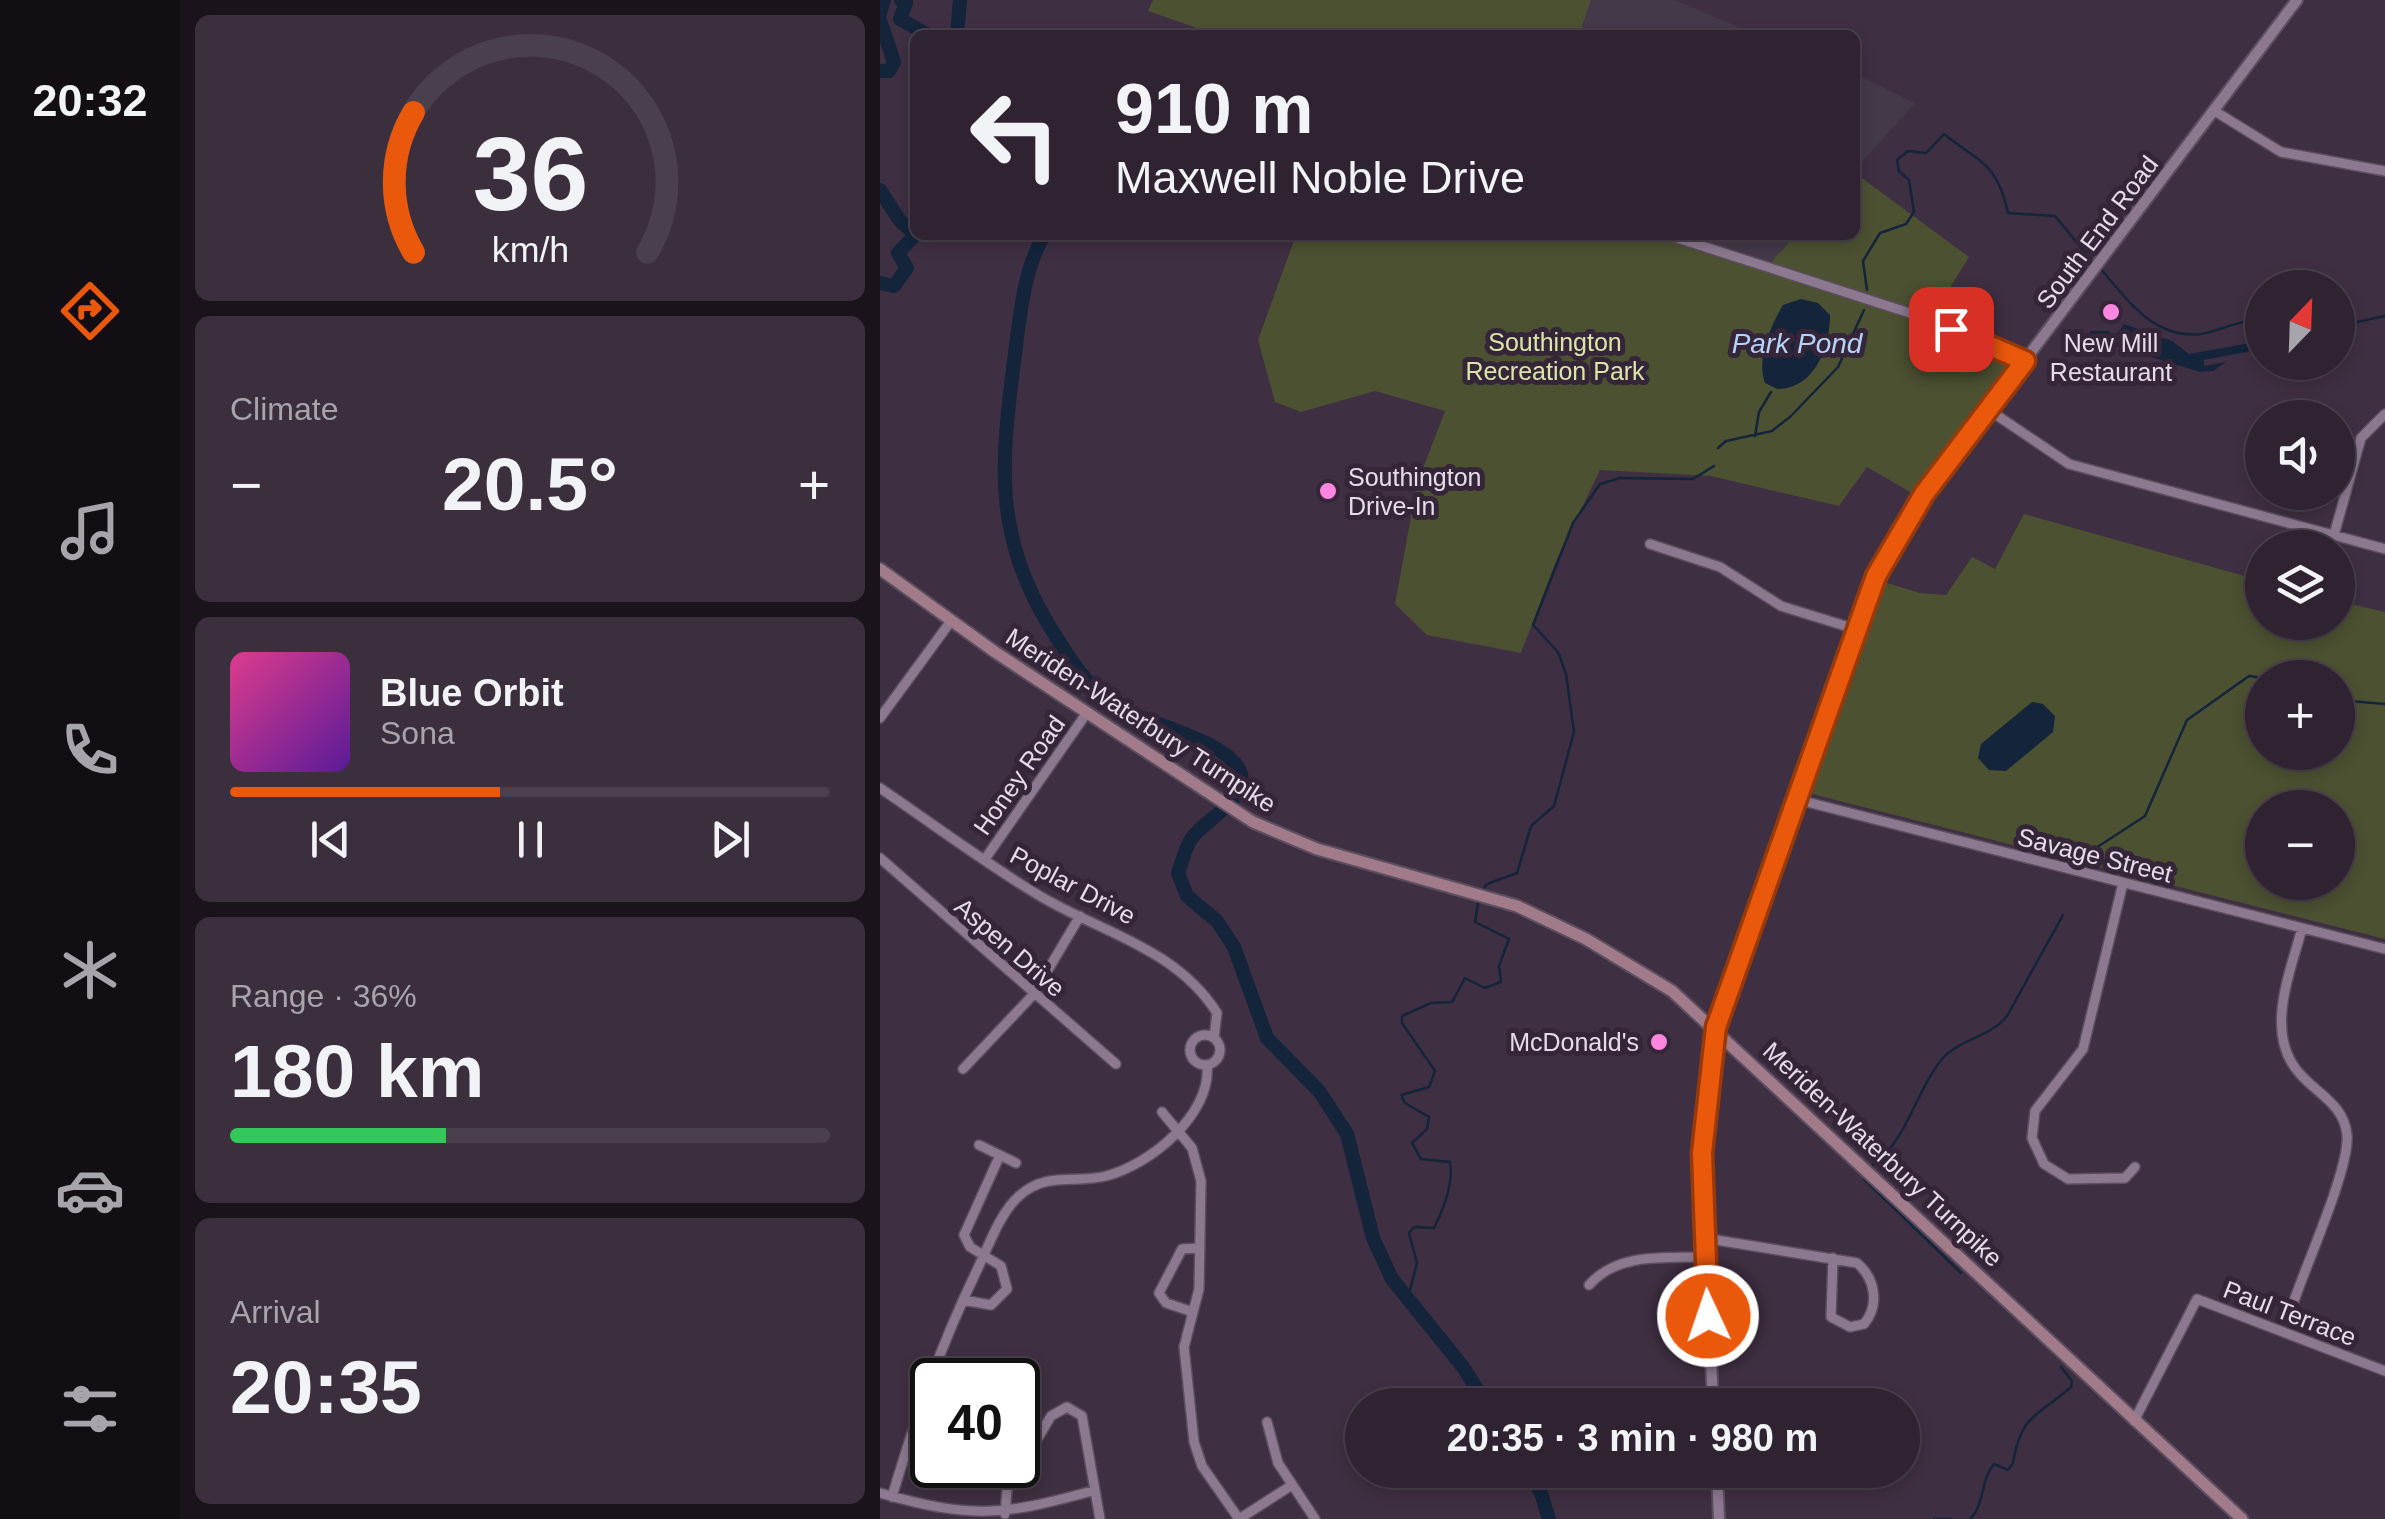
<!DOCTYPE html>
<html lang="en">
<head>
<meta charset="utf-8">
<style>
	body { margin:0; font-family:Helvetica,sans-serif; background:#3b2f3e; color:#f1f3f6; height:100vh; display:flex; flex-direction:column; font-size:38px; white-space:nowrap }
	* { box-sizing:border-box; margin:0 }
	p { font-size:32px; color:#a7a4ac }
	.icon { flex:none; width:55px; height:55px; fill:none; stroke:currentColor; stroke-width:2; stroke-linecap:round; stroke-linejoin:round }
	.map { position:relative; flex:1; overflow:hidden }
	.panel { display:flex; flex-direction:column; gap:15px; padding:15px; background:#1a131c; width:700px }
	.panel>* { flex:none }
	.banner { position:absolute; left:30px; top:30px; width:950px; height:210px; border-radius:15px; box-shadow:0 5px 15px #0003,0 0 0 2px #4a404d; background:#2f2332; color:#f1f3f6; overflow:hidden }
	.needle { width:65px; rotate:23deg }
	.fabs { position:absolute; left:1365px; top:270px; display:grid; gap:20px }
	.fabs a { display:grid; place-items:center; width:110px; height:110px; border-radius:50%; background:#2f2332; box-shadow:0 5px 15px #0003,0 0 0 2px #4a404d; font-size:50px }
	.speed { position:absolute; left:30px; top:1358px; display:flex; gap:20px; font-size:50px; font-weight:700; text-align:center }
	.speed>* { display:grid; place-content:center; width:130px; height:130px; border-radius:50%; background:#2f2332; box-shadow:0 5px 15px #0003,0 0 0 2px #4a404d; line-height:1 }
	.speed .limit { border:5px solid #111; border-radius:15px; background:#fff; color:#111 }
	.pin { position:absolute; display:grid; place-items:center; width:85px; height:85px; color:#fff; margin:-42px; border-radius:20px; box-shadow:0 5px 15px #0006 }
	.me { position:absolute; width:110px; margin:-55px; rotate:357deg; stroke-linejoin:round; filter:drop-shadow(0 0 8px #0008) }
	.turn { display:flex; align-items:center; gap:35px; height:210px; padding:0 40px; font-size:45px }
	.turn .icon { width:130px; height:130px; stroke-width:2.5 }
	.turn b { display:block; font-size:70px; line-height:85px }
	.big { font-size:75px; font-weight:700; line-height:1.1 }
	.panel .card { flex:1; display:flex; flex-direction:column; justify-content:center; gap:15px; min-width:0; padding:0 35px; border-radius:15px; background:#3b2f3e }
	.panel .dial { align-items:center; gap:0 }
	.dial svg { height:260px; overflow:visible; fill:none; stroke:#4a404d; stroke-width:7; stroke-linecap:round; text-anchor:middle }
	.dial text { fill:#f1f3f6; stroke:none }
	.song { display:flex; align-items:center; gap:30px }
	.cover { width:120px; height:120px; border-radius:15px; background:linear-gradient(135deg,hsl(330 70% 55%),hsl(270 70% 35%)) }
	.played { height:10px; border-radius:5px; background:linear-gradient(90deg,#ea580c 45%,#4a404d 45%) }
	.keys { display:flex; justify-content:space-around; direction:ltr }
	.heat { display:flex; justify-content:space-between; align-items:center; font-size:55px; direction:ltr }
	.charge { height:15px; border-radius:8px; background:linear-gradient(90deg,#34c759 36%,#4a404d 0) }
	.trip { position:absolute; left:465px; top:1388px; width:575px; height:100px; border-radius:50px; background:#2f2332; box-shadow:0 5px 15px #0003,0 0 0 2px #4a404d; font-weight:700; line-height:100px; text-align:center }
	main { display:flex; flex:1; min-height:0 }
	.menu { display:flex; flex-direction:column; width:180px; justify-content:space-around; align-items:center; background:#130e14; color:#a7a4ac }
	.menu .icon { width:70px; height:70px }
	.menu .selected { color:#ea580c }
	.menu b { font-size:45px; color:#f1f3f6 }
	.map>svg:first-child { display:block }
	.education { fill:#433949 }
	.green { fill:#4c5132; fill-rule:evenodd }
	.water { fill:#13243b }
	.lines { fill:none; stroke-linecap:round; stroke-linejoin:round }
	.stream { stroke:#13243b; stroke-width:2.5 }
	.river { stroke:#13243b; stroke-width:14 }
	.minor-casing { stroke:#5b4e5e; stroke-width:12 }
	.tertiary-casing { stroke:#5b4e5e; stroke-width:14 }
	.secondary-casing { stroke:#5b4e5e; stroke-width:15 }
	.minor { stroke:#8c7990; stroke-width:9 }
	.tertiary { stroke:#8c7990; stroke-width:10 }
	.secondary { stroke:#a27b8b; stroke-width:11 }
	.route-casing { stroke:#983908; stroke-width:25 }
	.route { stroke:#ea580c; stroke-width:18 }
	.poi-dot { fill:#fe85e0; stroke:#352538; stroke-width:4 }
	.labels { text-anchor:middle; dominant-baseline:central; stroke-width:10; stroke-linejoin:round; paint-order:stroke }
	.street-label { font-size:25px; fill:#e6dbe8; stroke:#352538 }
	.park-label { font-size:25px; fill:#dbe5a8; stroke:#352538 }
	.poi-label { font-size:25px; fill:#e6dbe8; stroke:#352538 }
	.water-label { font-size:28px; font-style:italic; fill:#b6d2fb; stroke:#352538 }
</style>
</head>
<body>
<main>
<nav class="menu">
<b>20:32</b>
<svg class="icon selected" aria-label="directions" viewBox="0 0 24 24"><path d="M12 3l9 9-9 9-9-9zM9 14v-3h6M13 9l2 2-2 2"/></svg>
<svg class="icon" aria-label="music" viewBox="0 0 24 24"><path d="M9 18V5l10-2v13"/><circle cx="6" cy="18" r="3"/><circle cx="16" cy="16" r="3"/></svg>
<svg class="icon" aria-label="phone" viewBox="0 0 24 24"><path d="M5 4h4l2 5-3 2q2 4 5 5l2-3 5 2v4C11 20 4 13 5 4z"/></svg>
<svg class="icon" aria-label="climate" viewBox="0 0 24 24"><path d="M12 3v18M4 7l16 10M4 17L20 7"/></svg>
<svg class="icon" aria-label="car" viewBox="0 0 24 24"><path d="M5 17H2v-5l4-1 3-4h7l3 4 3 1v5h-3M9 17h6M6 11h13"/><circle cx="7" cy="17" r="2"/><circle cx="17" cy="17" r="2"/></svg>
<svg class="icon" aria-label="filters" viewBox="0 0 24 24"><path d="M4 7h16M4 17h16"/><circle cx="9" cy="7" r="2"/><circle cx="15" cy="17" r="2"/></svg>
</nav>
<section class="panel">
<div class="card dial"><svg viewBox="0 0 100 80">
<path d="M14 69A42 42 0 1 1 86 69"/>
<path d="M14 69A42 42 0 0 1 14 26" stroke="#ea580c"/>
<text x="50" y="56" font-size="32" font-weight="700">36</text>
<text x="50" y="72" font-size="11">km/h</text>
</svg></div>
<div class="card"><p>Climate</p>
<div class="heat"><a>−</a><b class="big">20.5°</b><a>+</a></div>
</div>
<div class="card">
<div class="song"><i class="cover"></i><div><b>Blue Orbit</b><p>Sona</p></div></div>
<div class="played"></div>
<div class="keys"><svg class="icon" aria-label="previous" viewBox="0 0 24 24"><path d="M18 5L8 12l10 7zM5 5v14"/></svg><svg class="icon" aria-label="pause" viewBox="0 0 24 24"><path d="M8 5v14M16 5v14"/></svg><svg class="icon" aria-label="next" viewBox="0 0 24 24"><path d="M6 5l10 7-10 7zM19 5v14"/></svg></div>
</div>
<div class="card"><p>Range · 36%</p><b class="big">180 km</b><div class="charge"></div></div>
<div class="card"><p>Arrival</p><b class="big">20:35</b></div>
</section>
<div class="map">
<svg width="1505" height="1519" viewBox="0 0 1505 1519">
	<rect width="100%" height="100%" fill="#3f2f42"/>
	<path class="education" d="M711 0H795L877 35H699Z
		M975 74 1035 103 975 170Z
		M805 235H916L890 263Z"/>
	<path class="green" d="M273 0H711L699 35H337L268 11Z
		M975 173 1089 257 1046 326 1131 364 1032 493 987 467 959 506 831 476 720 470 676 561 641 653 547 635 515 604 537 484 565 411 495 391 421 412 395 402 378 340 416 235H805L890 263 916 235H975Z
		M1144 514 1382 581V622H1458V601L1505 612V939L932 794 930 790 1004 582 1040 593 1066 595 1092 557 1115 569ZM1382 678H1458V752H1382ZM1382 808H1458V882H1382Z"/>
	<path class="water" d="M921 299 938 303 950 315C950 347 935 389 897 389L885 383C876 359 891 325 903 305Z
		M1244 324 1292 341 1309 354 1382 341V349L1324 360V366L1346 362 1333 371 1320 372 1223 342 1210 346V331H1229L1232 341Z
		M1152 702 1163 704 1175 716 1173 732 1126 771 1109 770 1098 758 1101 744Z"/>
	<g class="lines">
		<path class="stream" d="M1219 267C1246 297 1272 340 1321 334 1344 330 1357 319 1382 322
			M987 290 983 261 1000 233 1026 224 1034 212 1029 180 1019 171 1017 160 1028 151 1046 153 1064 134C1100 163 1117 162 1128 213L1175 216 1213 262
			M1458 326 1505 316
			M875 436 879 412 891 392
			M838 448 846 441 892 431 911 416 958 367 984 310
			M1458 700 1505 704
			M1196 861 1265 816 1307 720 1369 676 1384 678
			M602 891 607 884 637 873 651 826 674 806 694 732 686 674 678 652 653 625 693 523 720 484 740 478 813 479 834 466
			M993 1165C1028 1139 1035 1092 1062 1059 1079 1039 1111 1037 1127 1016L1183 915
			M984 1179 1081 1273
			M528 1298 537 1263 529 1233 534 1227 554 1228C563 1210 574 1184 570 1162L541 1159 532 1143 547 1129 549 1117 525 1103 521 1095 549 1087 555 1071 522 1023V1016L551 1003 572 1002 585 978 605 988 621 982 619 966 629 939 595 922 599 898
			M1054 1519H1071
			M1090 1519C1105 1505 1100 1480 1114 1464L1128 1470 1133 1463C1141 1415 1155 1418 1191 1387L1192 1381 1181 1367"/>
		<path class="river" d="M21 0 26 3 20 19 48 35
			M0 13 4 0
			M0 20 14 62 9 71H0
			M77 35 80 0
			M0 190 20 221 35 234
			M164 235C144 269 140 315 135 353 121 463 112 534 173 632 190 659 204 682 230 702 255 722 352 739 361 774 367 801 324 820 312 838 305 847 302 863 298 873L307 896 337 921 354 947 387 1038 439 1091 467 1134 493 1238 512 1279 583 1367 607 1405
			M0 283 14 286 27 268 18 253 35 235
			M647 1470 661 1493 669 1519"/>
		<g class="minor-casing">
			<path id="minor" d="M1333 110 1401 152 1505 171
				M788 235 1039 316 1145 361
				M1109 410 1189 464 1505 549
				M1454 535 1481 438 1505 414
				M770 544 840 567 901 606 975 629
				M0 718 71 621
				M0 788C53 824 105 863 160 896 220 932 296 948 337 1013L334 1038
				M915 799 1505 949
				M0 858 236 1064
				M105 859 206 714
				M1243 883 1203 1049 1155 1111 1152 1138 1164 1164 1188 1179 1245 1178 1255 1167
				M310 1050a15 15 0 1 1 30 0a15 15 0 1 1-30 0Z
				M83 1069 153 995 200 916
				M282 1112 312 1148 321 1181 319 1289 304 1347 314 1442 322 1466 359 1519 412 1485
				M99 1145 136 1163
				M824 1238 977 1263C995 1278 1000 1305 984 1324L970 1327 951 1317 953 1258
				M709 1285C738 1252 785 1258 825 1257
				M83 1300 111 1305 127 1289 121 1266 90 1247 84 1235 120 1155
				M1413 1304C1425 1267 1470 1168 1467 1135 1464 1105 1439 1095 1421 1075 1383 1035 1410 974 1422 928
				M313 1312 286 1303 279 1293 302 1249 320 1248
				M1254 1421 1317 1299 1505 1371
				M387 1422 398 1463 435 1519
				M0 1493C92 1519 121 1516 212 1491
				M12 1497C37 1413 60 1347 98 1268 109 1245 120 1213 139 1196 167 1171 195 1184 226 1176 270 1165 332 1114 327 1065
				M125 1514 127 1490 171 1416 187 1407 202 1416 220 1519"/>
		</g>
		<g class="tertiary-casing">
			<path id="tertiary" d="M833 1405 822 1153 836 1027 990 591 1016 538 1044 494 1417 0
				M837 1470 839 1519"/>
		</g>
		<g class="secondary-casing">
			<path id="secondary" d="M0 569 115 652 373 822 437 849 637 906 706 939 792 991 1362 1519"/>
		</g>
		<use href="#minor" class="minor"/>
		<use href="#tertiary" class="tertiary"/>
		<use href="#secondary" class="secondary"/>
	</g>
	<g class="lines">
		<g class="route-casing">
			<path id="route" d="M828 1316 822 1153 836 1027 996 576 1044 494 1145 361 1071 329"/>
		</g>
		<use href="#route" class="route"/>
	</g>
	<g class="poi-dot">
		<circle cx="1231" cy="312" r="10"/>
		<circle cx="448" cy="491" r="10"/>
		<circle cx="779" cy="1042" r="10"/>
	</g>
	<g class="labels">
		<g class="street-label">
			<text transform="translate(1217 232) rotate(-53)">South End Road</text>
			<text transform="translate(261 720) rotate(33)">Meriden-Waterbury Turnpike</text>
			<text transform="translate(139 775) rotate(-55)">Honey Road</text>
			<text transform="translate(1215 855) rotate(14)">Savage Street</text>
			<text transform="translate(193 885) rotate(28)">Poplar Drive</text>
			<text transform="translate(130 947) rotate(41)">Aspen Drive</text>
			<text transform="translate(1003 1154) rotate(43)">Meriden-Waterbury Turnpike</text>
			<text transform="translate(1410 1313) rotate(21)">Paul Terrace</text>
		</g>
		<g class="park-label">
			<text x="675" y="342">Southington<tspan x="675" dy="29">Recreation Park</tspan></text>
		</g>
		<g class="poi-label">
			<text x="1231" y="343">New Mill<tspan x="1231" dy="29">Restaurant</tspan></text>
			<text x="468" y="477" text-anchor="start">Southington<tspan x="468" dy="29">Drive-In</tspan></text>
			<text x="759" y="1042" text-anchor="end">McDonald's</text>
		</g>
		<g class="water-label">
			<text x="917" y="343">Park Pond</text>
		</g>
	</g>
</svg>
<div class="fabs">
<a><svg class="needle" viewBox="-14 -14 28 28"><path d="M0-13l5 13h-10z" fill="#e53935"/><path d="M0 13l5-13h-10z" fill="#a7a4ac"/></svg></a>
<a><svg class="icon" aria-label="sound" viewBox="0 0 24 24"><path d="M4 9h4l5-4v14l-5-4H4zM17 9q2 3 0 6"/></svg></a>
<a><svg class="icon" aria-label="layers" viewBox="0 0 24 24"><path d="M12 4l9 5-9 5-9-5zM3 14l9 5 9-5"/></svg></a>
<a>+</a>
<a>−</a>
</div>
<div class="speed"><div class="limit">40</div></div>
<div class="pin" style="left:1071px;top:329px;background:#d93025"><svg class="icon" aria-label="arrive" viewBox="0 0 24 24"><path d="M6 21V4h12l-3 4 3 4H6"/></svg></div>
<svg class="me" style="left:828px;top:1316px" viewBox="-20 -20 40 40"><circle r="17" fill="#ea580c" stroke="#fff" stroke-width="3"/><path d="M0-11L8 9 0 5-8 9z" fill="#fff"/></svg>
<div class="trip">20:35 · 3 min · 980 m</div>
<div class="banner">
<div class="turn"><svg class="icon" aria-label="left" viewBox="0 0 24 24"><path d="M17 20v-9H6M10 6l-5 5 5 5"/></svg><div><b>910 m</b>Maxwell Noble Drive</div></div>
</div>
</div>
</main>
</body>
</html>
